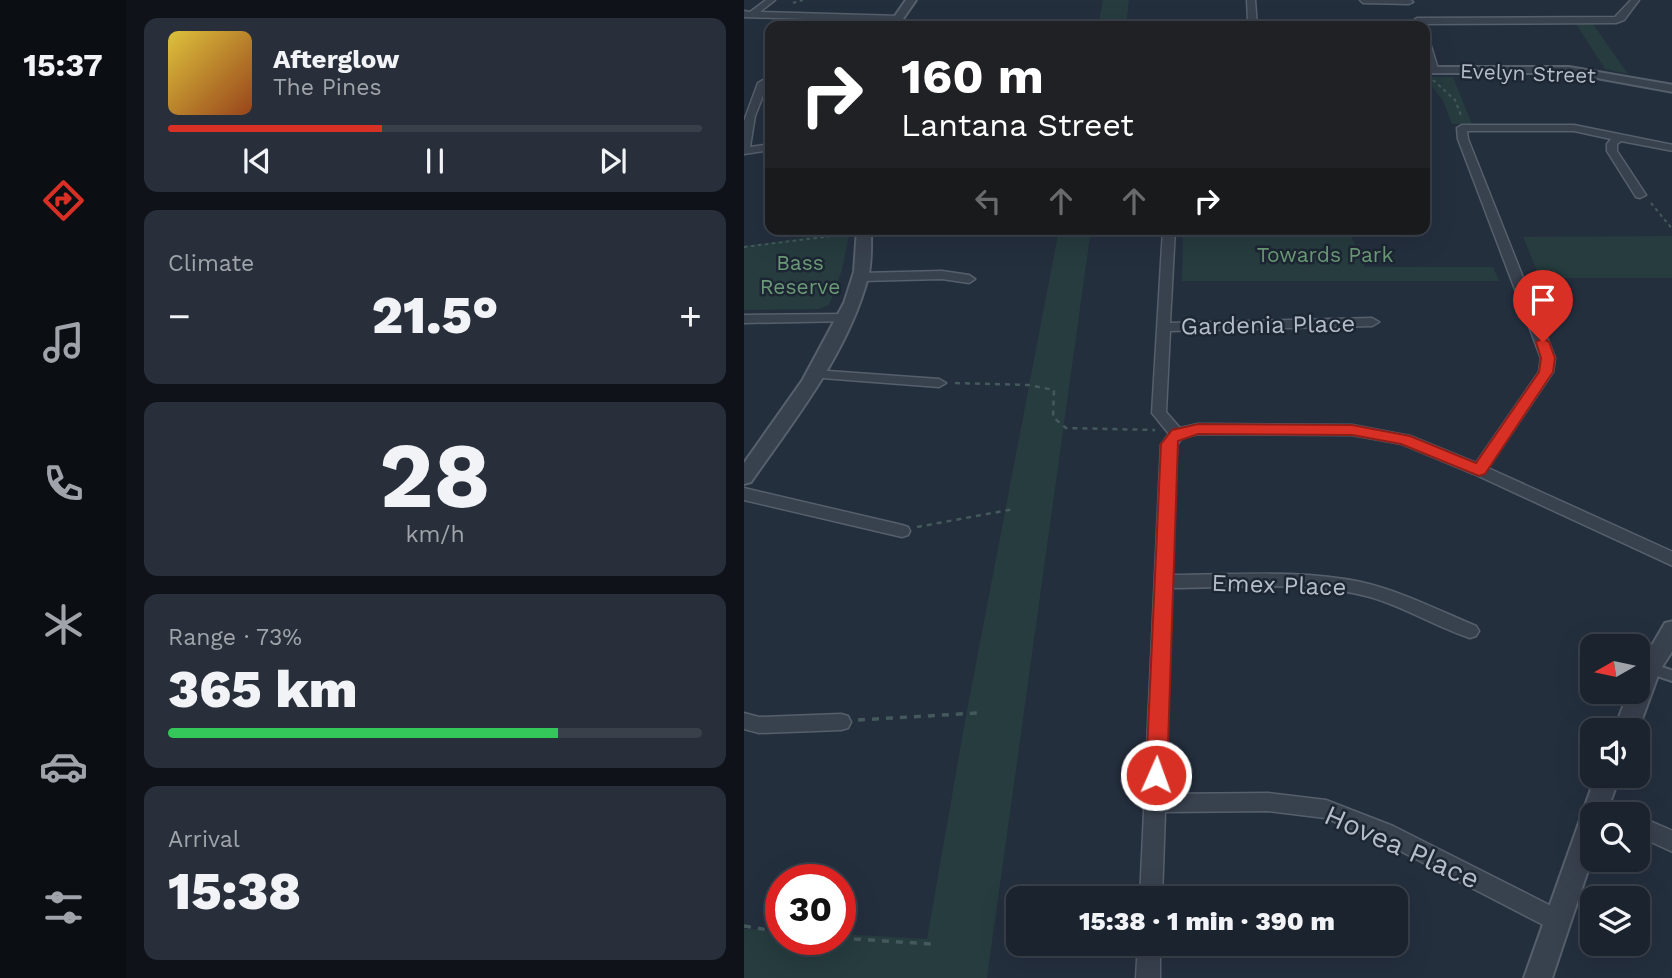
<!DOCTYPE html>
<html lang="en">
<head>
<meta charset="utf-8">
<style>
	body { margin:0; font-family:"Work Sans",sans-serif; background:#282f3a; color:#f1f3f6; height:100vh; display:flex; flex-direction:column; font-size:26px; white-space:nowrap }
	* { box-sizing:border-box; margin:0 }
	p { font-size:23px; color:#a0a4aa }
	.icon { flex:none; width:38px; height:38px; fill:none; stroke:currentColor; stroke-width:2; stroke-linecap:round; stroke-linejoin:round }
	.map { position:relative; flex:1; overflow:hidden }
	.sheet { display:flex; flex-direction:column; gap:18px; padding:18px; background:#0f1319; width:618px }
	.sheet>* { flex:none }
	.banner { position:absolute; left:21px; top:21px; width:665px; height:214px; border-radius:14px; box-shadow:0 7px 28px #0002,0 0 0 2px #39404a; background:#202124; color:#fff; overflow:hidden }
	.needle { width:46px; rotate:261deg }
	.fabs { position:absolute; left:836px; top:634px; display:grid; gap:14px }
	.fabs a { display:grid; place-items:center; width:70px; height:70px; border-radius:14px; background:#1b232e; box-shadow:0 7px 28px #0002,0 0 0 2px #39404a; font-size:35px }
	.speed { position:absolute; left:21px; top:864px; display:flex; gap:14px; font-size:35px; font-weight:700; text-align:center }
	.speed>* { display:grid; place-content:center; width:91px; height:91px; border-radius:50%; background:#1b232e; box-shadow:0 7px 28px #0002,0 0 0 2px #39404a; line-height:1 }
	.speed .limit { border:10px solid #d22; background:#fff; color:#111 }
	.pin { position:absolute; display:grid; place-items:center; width:60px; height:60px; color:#fff; margin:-72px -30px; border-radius:50% 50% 50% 0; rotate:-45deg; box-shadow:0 0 7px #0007 }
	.pin .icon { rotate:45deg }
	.me { position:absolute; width:77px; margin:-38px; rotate:2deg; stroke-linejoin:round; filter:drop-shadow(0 0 5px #0008) }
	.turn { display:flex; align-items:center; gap:24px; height:147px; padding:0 21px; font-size:32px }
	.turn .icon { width:91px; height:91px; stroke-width:2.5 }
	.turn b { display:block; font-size:49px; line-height:60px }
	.lanes { display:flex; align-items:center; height:66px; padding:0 21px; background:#0003; justify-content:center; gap:35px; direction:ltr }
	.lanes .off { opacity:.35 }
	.big { font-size:52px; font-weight:800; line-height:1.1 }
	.sheet .card { flex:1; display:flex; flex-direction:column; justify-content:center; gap:10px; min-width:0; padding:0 24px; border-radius:14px; background:#282f3a }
	.sheet .dial { align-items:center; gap:0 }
	.dial b { font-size:91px; line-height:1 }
	.song { display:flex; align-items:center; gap:21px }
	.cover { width:84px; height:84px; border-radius:10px; background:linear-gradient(135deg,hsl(50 70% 55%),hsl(20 70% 35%)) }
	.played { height:7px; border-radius:4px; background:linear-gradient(90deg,#d93025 40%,#39404a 40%) }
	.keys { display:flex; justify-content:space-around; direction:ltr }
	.heat { display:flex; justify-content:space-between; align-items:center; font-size:38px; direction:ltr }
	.charge { height:10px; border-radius:5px; background:linear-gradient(90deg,#34c759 73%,#39404a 0) }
	.trip { position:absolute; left:262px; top:886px; width:402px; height:70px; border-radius:14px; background:#1b232e; box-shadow:0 7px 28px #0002,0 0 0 2px #39404a; font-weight:800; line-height:70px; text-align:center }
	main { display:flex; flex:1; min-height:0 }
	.dock { display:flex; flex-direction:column; width:126px; justify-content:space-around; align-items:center; background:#0b0e12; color:#a0a4aa }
	.dock .icon { width:49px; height:49px }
	.dock .current { color:#d93025 }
	.dock b { font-size:32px; color:#f1f3f6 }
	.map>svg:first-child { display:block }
	.green { fill:#263c3f }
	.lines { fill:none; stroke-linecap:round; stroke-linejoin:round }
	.service-casing { stroke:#565f6c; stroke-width:14 }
	.minor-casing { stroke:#565f6c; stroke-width:3 }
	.tertiary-casing { stroke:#565f6c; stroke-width:4 }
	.path-far2 { stroke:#44595c; stroke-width:2; stroke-dasharray:3.5 3.5; stroke-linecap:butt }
	.path-far1 { stroke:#44595c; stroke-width:2.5; stroke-dasharray:5 5; stroke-linecap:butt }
	.path { stroke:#44595c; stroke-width:3.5; stroke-dasharray:7 7; stroke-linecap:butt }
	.service { stroke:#38414e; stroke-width:10 }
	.minor { fill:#38414e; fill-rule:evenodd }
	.tertiary { fill:#38414e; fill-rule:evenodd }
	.route { fill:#d93025; stroke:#8d1f18; stroke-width:2 }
	.labels { text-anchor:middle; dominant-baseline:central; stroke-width:5; stroke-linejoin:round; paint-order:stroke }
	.far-street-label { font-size:21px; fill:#b4bcc9; stroke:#1d2633 }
	.far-park-label { font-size:21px; fill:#6b9a76; stroke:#1d2633 }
	.street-label { font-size:24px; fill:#b4bcc9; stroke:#1d2633 }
	.near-street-label { font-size:28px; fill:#b4bcc9; stroke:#1d2633 }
</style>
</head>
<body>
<main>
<nav class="dock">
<b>15:37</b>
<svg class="icon current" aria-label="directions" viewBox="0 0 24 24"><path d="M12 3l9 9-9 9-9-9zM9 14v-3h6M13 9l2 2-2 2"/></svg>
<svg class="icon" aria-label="music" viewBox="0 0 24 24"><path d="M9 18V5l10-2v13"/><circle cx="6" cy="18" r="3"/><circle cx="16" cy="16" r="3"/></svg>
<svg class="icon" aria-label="phone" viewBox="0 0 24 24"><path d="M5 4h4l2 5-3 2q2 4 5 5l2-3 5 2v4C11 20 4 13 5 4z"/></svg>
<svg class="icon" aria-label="climate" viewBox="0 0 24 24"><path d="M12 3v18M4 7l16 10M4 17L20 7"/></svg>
<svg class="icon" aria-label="car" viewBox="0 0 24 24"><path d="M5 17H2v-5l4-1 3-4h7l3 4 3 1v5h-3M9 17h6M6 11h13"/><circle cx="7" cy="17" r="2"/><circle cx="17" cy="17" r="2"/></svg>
<svg class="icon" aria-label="filters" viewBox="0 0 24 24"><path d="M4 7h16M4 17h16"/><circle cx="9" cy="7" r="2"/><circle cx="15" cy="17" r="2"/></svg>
</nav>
<section class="sheet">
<div class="card">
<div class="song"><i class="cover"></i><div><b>Afterglow</b><p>The Pines</p></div></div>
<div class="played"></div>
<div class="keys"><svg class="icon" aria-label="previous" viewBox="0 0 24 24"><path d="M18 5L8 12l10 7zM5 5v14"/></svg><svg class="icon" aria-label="pause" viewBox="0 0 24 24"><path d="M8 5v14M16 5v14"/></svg><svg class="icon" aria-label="next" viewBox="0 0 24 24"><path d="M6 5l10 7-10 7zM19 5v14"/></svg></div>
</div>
<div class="card"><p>Climate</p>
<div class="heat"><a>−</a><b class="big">21.5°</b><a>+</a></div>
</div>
<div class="card dial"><b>28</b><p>km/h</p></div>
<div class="card"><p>Range · 73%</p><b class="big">365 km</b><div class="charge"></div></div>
<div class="card"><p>Arrival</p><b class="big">15:38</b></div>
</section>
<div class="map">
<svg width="929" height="978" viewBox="0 0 929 978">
	<rect width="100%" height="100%" fill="#242f3e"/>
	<path class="green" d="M359 0H385L382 26H354Z
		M522 22H661L662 26H522Z
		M832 24H849L884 74 861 69Z
		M681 77H709L728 124H708L699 101Z
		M315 229H347L243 978H0V929L37 931V940H96V934L183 939 221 721Z
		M539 229H604L621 267H749L755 281H438L439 236Z
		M106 231 98 270 85 305 75 309 0 310V246Z
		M928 236V278H796L779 237Z"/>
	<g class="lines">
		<g class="service-casing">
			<path id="service" d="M908 669 929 676"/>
		</g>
		<g class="minor-casing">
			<path id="minor" d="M22 0H31L16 12 155 16 159 19 155 22 0 17V11L6 12Z
				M503 0H511L513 26H439L436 24 440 21H504Z
				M616 0H667L669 2 665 4 619 3Z
				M887 0H895L880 20 872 23 673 24 669 21 673 18 871 17Z
				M681 37 685 40 695 72 687 70 681 52Z
				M19 80 24 83 11 116 6 147 26 144V150L0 154V121L14 83Z
				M718 125H830L929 145V151L877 141 873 144V151L902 195 896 198 892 197 863 151V144L867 139 830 131H723L724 139 811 358 809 372 744 468 929 552V566L730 474 658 444 608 435 454 434 438 438 433 445 428 575C491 575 555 569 617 582 657 591 694 610 732 626L735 631 732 636 726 638C692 627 661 607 626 597 563 580 493 588 428 588L421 794 524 793 582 800 649 826 821 913 824 921 821 929 813 932 635 840 581 818 524 811 421 812 418 898H396L417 445 425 434 408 413 419 229H431L426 323 628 318 635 322 628 326 426 331 422 412 436 428 454 424 608 425 666 436 732 463 795 372 797 358 714 139 713 128Z
				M198 271 225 275 231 279 225 283 198 279 116 281 110 277 116 273Z
				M100 314 105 315V321L0 323V315Z
				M70 370 195 379 202 383 195 387 65 377 63 374 65 371Z
				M0 488 158 525 164 527 166 531 164 535 158 537 0 500Z
				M0 713 15 717 97 714 104 716 107 722 104 728 97 730 15 733 0 729Z
				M894 816 929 831V852L894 836Z
				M394 943H416V978H392Z"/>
		</g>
		<g class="tertiary-casing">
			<path id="tertiary" d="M162 0H172L154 26H144Z
				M681 67H825L929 85V92L825 73H681Z
				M113 229H127C127 245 128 262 124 277 104 353 51 419 7 482L0 484V463L58 381 100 303 110 272Z
				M929 621V650L916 670 894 730H870L885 691H894V669L921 623Z
				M852 775H876L862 814H849V855L808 978H780Z"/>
		</g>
		<path class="path-far2" d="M49 3 59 0
			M689 80 711 100 718 118
			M907 203 929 230
			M0 247 104 234"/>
		<path class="path-far1" d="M211 383 285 385 310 390 309 417 322 428 411 430
			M173 527 270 509"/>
		<path class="path" d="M114 720 233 713
			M0 926 37 932
			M96 938 187 944"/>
		<use href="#service" class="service"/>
		<use href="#minor" class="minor"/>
		<use href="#tertiary" class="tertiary"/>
	</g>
	<path class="route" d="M799 338 805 342 811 358 809 372 741 474 735 476 657 444 608 435 454 434 434 441 423 775 420 782 412 784 405 782 402 775 417 444 428 430 454 424 608 425 666 436 732 463 795 372 797 358 792 342Z"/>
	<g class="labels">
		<g class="far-street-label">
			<text transform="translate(784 73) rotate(2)">Evelyn Street</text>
		</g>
		<g class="far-park-label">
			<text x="581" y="254">Towards Park</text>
			<text x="56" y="262">Bass<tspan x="56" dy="24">Reserve</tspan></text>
		</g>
		<g class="street-label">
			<text transform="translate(524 325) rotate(-1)">Gardenia Place</text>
			<text transform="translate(535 585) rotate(2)">Emex Place</text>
		</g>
		<g class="near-street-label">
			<text transform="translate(658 847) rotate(24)">Hovea Place</text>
		</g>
	</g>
</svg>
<div class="fabs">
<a><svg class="needle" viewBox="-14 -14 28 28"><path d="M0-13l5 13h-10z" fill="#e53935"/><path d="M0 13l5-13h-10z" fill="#a0a4aa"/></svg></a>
<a><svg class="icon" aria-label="sound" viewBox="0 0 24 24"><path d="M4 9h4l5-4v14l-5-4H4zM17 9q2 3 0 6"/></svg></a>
<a><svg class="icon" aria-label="search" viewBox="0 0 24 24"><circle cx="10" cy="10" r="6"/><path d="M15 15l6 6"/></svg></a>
<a><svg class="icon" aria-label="layers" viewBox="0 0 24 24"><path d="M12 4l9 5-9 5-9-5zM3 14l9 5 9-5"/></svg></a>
</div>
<div class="speed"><div class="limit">30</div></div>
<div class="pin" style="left:799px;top:342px;background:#d93025"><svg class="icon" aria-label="arrive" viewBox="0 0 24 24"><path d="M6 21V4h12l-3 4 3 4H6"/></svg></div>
<svg class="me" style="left:412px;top:775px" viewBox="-20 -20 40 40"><circle r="17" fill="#d93025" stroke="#fff" stroke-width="3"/><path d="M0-11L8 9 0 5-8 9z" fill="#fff"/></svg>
<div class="trip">15:38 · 1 min · 390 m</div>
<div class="banner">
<div class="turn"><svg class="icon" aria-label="right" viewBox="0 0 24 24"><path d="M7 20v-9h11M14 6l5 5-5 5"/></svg><div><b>160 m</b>Lantana Street</div></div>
<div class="lanes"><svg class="icon off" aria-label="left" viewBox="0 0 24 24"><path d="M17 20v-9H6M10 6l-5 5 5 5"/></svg><svg class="icon off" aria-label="ahead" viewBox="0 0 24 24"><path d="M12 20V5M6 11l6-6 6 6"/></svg><svg class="icon off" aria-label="ahead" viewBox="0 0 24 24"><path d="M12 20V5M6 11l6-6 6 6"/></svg><svg class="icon" aria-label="right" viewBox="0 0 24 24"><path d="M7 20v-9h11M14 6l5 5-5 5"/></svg></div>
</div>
</div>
</main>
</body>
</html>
